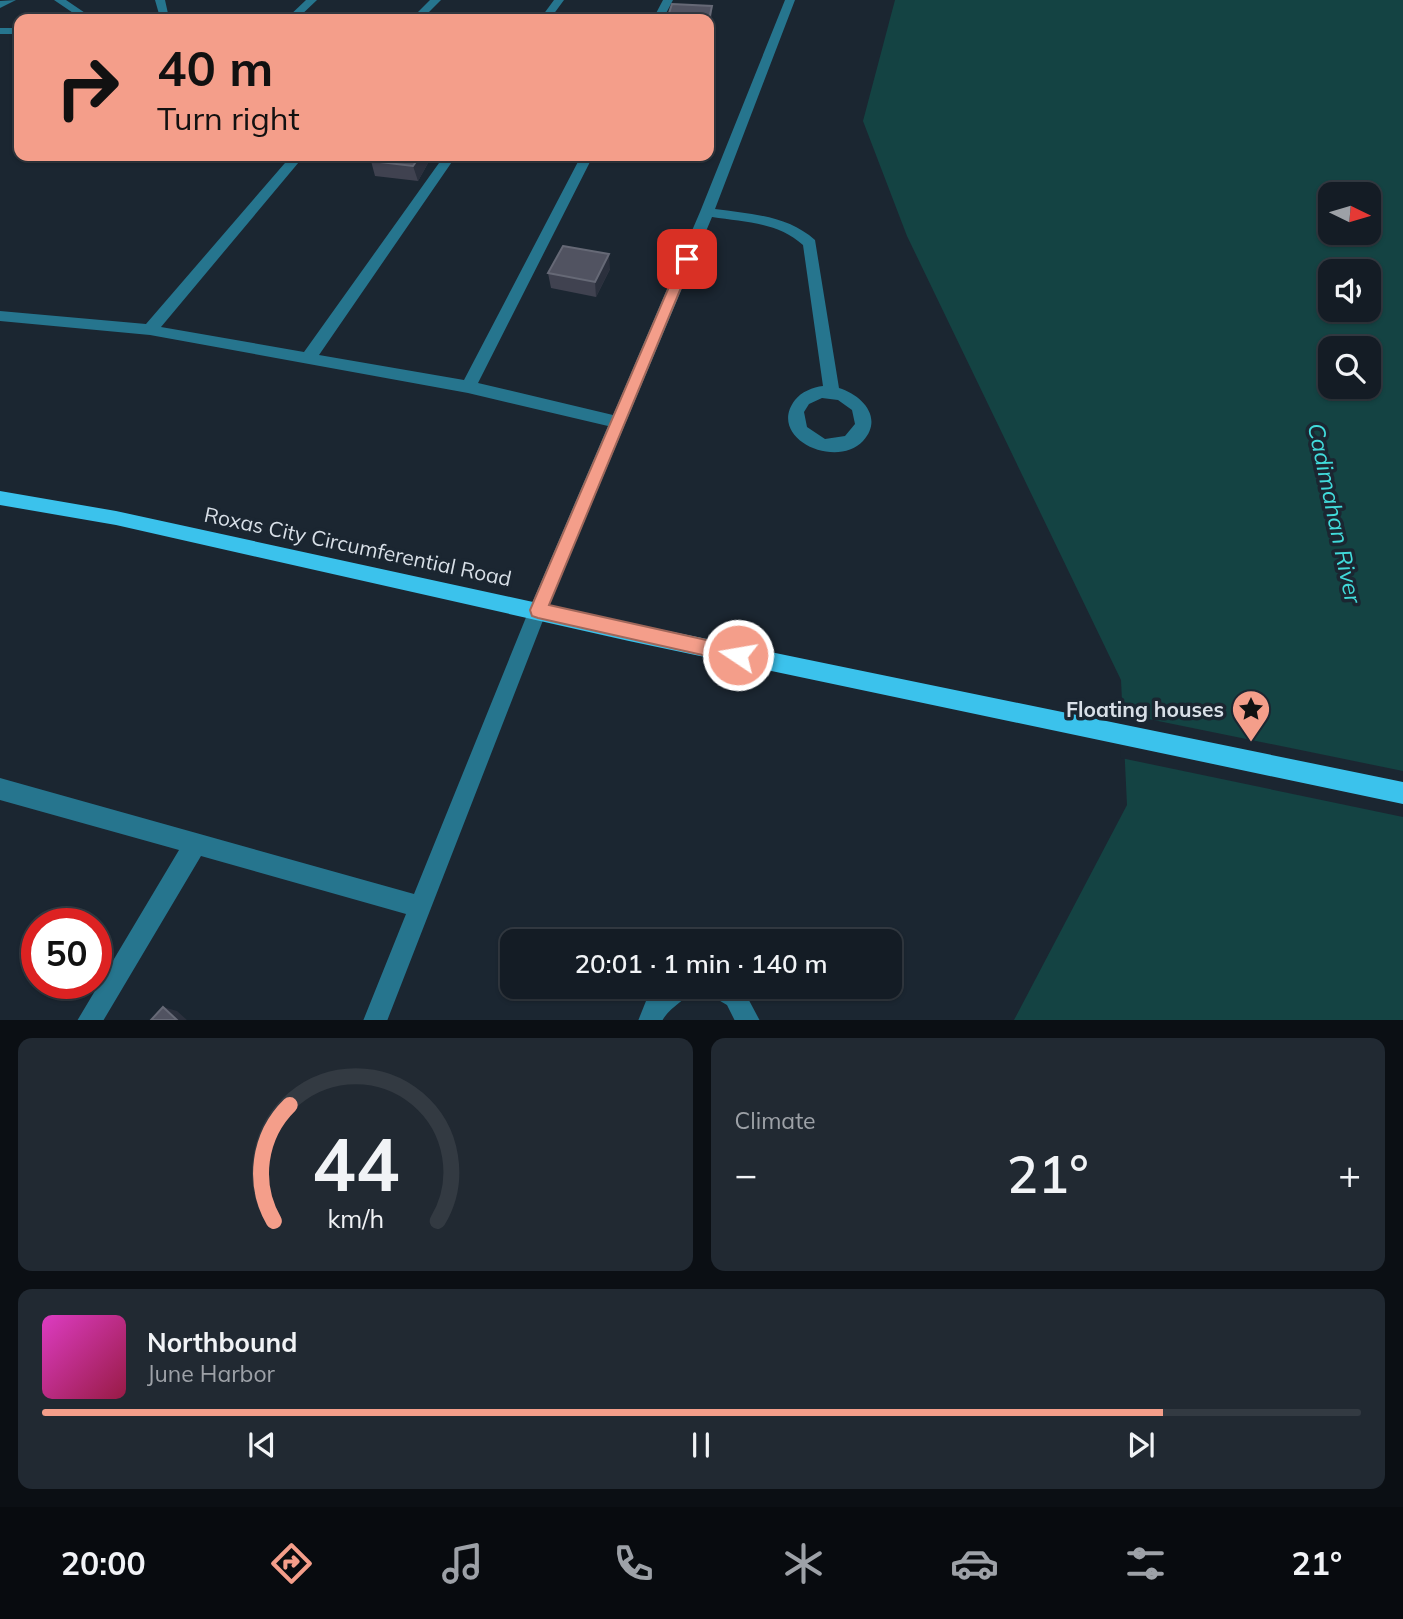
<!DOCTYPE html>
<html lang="en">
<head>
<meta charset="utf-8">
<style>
	body { margin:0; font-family:Mulish,sans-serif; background:#212932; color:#f1f3f6; height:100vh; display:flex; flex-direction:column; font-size:26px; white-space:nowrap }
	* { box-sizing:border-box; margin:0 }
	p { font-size:23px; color:#9da1a7 }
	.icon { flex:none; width:38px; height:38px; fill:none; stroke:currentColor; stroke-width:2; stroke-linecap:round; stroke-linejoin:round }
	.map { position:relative; height:1020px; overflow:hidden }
	.sheet { display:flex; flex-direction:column; gap:18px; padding:18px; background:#0b0f14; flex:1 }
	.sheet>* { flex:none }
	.guide { position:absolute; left:14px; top:14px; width:700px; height:147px; border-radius:14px; box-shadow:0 2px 5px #0004,0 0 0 2px #333a42; background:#f49e8a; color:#111; overflow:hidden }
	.needle { width:46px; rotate:95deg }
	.fabs { position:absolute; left:1318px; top:182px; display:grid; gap:14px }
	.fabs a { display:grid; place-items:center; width:63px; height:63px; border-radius:14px; background:#141c25; box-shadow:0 2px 5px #0004,0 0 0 2px #333a42; font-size:35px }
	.speed { position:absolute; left:21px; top:908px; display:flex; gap:14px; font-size:35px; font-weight:700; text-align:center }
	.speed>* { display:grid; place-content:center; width:91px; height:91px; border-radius:50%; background:#141c25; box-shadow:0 2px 5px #0004,0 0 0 2px #333a42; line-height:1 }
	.speed .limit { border:10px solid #d22; background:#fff; color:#111 }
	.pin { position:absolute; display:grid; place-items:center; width:60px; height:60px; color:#fff; margin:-30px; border-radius:14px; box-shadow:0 4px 10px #0006 }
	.me { position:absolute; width:77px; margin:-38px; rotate:282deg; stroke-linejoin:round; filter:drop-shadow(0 0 5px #0008) }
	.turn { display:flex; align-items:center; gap:24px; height:147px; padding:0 28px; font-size:32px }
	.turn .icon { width:91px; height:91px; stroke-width:2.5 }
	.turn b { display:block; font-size:49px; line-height:60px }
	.big { font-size:52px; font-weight:600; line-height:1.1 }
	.sheet .widget { flex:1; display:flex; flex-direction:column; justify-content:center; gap:10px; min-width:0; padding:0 24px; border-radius:14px; background:#212932 }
	.sheet .dial { align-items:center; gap:0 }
	.dial svg { height:182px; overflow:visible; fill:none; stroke:#333a42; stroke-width:7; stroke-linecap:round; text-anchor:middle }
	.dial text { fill:#f1f3f6; stroke:none }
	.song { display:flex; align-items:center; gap:21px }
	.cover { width:84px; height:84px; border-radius:10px; background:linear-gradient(135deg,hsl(310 70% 55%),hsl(340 70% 35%)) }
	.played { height:7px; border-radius:4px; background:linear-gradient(90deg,#f49e8a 85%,#333a42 85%) }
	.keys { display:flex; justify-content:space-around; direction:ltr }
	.heat { display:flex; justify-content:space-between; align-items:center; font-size:38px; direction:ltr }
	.sheet .tiles { flex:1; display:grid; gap:18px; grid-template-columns:1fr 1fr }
	.widget:last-child { grid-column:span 2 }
	.trip { position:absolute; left:500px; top:929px; width:402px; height:70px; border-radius:14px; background:#141c25; box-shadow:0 2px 5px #0004,0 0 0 2px #333a42; font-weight:600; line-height:70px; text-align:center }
	.tabs { display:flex; height:112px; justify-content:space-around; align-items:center; background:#080b0f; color:#9da1a7 }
	.tabs .icon { width:49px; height:49px }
	.tabs .on { color:#f49e8a }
	.tabs b { font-size:32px; color:#f1f3f6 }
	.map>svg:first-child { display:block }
	.water { fill:#144343; fill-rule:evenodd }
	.pier { fill:#1b2631 }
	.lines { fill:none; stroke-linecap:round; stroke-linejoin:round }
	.minor { fill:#26758e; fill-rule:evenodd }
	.major { fill:#3bc2ec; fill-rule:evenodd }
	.wall { fill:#404250 }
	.shaded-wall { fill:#2b303d }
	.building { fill:#515361; stroke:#666976; stroke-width:2 }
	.route { fill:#f49e8a; stroke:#9f675a; stroke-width:2 }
	.labels { text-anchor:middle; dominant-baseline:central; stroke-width:7; stroke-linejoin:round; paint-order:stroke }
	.street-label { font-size:21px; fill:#d8dfe7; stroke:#1b2631 }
	.poi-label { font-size:21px; font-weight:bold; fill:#d8dfe7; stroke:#1b2631; text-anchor:end }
	.water-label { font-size:23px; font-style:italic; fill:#41dbdb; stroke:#1b2631 }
</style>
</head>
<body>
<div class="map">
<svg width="1403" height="1021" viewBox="0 0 1403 1021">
	<rect width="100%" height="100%" fill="#1b2631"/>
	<path class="water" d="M895 0H1403V1020H1014L1127 805 1121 680 907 236 863 121ZM1330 194H1368V233H1330ZM1330 271H1368V310H1330ZM1330 348H1368V387H1330Z"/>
	<path class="pier" d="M1119 713 1403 771V817L1121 758Z"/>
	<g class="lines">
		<path class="minor" d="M16 0 0 8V1Z
			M54 0H66L94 19H82Z
			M155 0H165L169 18 145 19 159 14Z
			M306 0H317L297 19H286Z
			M430 0H441L422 19H411Z
			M554 0H564L550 19H540Z
			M663 0H673L663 19H653Z
			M785 0H795L715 209C750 214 787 215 815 240L839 388C862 395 884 418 863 441 836 470 766 438 795 400 801 392 813 387 823 386L803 245C778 222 744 222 712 217L547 610 387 1021H363L406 914 201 856 103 1021H77L179 850 0 800V778L414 894 529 610 608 426 468 393 150 335 0 321V311L146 324 291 156H304L161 327 304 352 444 156H456L319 355 464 380 581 156H593L478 383 613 415 700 212ZM822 398 838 400 852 410 855 424 845 436 825 439 807 427 804 412 809 404Z
			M0 28H19V34H0Z
			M659 987H693C687 1001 670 1006 662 1021H638L646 1001Z
			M706 987 743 989 760 1021H735L727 1005 710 995Z"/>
		<path class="major" d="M0 491 116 511 629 623 1403 782V804L629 641 116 525 0 505Z"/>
	</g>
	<path class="wall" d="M374 156H432L418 181 375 176 371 161Z
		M610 269 596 297 551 288 548 273Z"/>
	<path class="shaded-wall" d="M712 6V20L709 34V20Z
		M420 156H432L418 181 413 166Z
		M609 254 610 269 596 297 595 282Z
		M163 1007 177 1011 187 1020H177Z"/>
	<path class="building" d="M672 4 712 6 709 20 667 19Z
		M374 156H420L413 166 371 161Z
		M563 246 609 254 595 282 548 273Z
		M163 1007 177 1020H151Z"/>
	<path class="route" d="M687 254 693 259 549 605 738 647 744 650 747 655 744 661 738 663 538 618 532 616 530 610 681 259Z"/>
	<defs>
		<g id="sight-pin" transform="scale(2.0125)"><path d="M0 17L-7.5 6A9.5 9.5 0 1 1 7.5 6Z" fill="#f49e8a" stroke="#1b2631"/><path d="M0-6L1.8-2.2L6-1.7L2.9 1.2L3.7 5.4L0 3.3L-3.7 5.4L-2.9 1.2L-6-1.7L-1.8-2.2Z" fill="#111"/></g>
	</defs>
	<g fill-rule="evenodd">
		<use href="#sight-pin" x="1251" y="709"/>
	</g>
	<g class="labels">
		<g class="street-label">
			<text transform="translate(358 546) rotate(12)">Roxas City Circumferential Road</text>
		</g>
		<g class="poi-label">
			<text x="1224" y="709">Floating houses</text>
		</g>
		<g class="water-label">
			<text transform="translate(1335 513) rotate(78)">Cadimahan River</text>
		</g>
	</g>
</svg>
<div class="fabs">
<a><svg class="needle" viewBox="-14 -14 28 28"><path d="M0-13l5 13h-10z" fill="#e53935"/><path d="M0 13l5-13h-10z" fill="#9da1a7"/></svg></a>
<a><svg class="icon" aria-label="sound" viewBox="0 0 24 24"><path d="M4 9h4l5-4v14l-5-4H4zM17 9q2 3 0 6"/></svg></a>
<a><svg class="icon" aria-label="search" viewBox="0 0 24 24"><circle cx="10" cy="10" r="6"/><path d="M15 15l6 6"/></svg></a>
</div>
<div class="speed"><div class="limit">50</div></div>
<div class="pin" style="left:687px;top:259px;background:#d93025"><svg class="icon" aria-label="arrive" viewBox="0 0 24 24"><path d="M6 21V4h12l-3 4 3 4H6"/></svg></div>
<svg class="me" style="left:738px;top:655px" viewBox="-20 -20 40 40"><circle r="17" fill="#f49e8a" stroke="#fff" stroke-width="3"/><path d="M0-11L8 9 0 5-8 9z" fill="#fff"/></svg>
<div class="trip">20:01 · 1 min · 140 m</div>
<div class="guide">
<div class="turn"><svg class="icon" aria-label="right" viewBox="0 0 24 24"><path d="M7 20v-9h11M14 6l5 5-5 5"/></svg><div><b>40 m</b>Turn right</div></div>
</div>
</div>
<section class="sheet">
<div class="tiles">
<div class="widget dial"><svg viewBox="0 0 100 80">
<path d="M14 69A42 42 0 1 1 86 69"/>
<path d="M14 69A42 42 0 0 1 21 18" stroke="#f49e8a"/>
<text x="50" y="56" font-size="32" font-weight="700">44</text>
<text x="50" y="72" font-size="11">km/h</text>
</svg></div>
<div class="widget"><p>Climate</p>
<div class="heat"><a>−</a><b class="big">21°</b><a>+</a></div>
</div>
<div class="widget">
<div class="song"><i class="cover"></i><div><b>Northbound</b><p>June Harbor</p></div></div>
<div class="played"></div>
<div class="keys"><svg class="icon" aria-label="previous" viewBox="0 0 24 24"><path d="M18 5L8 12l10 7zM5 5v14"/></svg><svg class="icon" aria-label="pause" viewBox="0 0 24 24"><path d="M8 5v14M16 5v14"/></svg><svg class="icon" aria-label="next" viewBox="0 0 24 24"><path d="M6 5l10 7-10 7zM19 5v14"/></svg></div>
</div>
</div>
</section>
<nav class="tabs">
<b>20:00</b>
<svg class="icon on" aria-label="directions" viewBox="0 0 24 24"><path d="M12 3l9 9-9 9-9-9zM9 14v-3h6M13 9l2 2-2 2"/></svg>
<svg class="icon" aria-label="music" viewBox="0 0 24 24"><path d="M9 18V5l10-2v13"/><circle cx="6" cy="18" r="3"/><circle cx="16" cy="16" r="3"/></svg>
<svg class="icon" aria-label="phone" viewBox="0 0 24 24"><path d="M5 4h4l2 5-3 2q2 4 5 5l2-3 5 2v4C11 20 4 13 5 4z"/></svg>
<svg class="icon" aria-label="climate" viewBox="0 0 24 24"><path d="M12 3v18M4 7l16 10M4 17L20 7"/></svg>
<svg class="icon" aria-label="car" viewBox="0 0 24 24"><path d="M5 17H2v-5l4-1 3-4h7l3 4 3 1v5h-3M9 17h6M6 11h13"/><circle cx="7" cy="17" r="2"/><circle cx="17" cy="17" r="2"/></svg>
<svg class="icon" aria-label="filters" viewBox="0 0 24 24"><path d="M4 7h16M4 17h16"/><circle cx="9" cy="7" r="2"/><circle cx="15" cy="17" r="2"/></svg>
<b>21°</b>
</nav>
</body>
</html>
